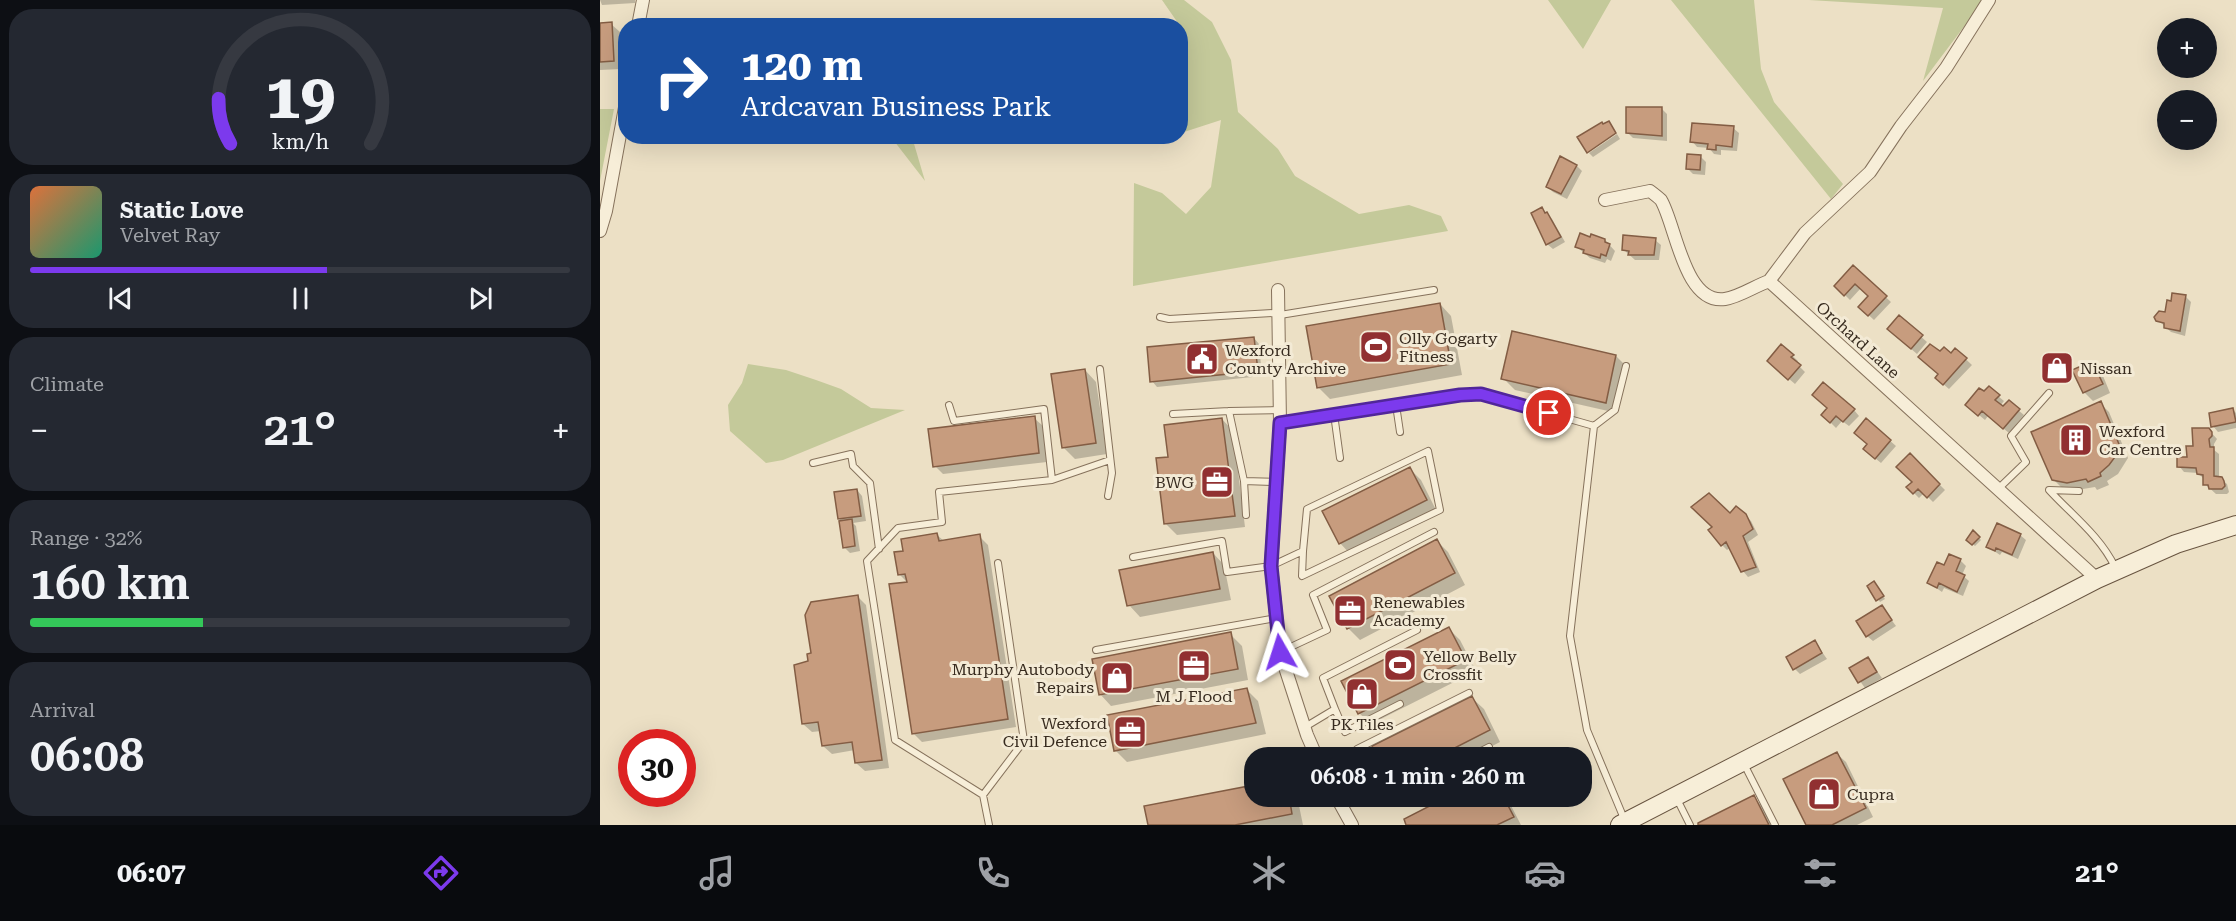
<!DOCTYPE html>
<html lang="en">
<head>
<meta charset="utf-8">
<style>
	body { margin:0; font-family:"Roboto Serif",serif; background:#242831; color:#f1f3f6; height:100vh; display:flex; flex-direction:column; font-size:22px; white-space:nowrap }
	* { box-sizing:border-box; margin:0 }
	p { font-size:20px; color:#9ea1a6 }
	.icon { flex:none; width:33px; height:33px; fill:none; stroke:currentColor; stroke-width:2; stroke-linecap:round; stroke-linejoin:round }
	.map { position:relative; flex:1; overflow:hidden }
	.panel { display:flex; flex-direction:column; gap:9px; padding:9px; background:#0d0f14; width:600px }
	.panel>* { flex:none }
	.hud { position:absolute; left:18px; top:18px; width:570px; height:126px; border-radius:24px; box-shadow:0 6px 24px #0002; background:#1a4fa0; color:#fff; overflow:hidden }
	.tools { position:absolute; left:1557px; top:18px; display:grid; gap:12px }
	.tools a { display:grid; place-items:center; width:60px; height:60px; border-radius:50%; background:#171b24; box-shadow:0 6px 24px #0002; font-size:30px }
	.speed { position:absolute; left:18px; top:729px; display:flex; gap:12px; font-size:30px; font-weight:700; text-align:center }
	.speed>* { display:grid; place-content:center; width:78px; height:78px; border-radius:50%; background:#171b24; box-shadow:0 6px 24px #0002; line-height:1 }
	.speed .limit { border:9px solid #d22; background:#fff; color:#111 }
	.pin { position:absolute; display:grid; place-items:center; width:51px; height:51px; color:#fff; margin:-26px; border:3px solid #fff; border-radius:50%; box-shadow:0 2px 6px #0007 }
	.me { position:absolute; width:66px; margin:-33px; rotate:354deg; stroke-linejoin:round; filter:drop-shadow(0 0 4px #0008) }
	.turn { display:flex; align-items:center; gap:21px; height:126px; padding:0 24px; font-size:27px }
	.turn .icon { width:78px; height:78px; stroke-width:2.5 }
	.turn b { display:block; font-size:42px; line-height:51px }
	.big { font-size:45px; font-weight:600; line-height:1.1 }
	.panel .card { flex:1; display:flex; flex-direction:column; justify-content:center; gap:9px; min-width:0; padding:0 21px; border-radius:24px; background:#242831 }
	.panel .dial { align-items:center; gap:0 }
	.dial svg { height:156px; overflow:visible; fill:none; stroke:#363941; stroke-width:7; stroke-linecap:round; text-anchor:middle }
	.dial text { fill:#f1f3f6; stroke:none }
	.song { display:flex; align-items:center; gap:18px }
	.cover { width:72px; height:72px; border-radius:9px; background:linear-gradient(135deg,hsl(20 70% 55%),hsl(160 70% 35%)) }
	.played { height:6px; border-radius:3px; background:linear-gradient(90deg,#7c3aed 55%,#363941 55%) }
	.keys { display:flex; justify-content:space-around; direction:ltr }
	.heat { display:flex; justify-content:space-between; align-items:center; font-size:33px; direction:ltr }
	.charge { height:9px; border-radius:4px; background:linear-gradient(90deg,#34c759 32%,#363941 0) }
	.trip { position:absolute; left:644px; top:747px; width:348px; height:60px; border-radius:24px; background:#171b24; box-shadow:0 6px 24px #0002; font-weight:600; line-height:60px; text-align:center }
	.dock { display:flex; height:96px; justify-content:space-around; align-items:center; background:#090b0e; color:#9ea1a6 }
	.dock .icon { width:42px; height:42px }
	.dock .on { color:#7c3aed }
	.dock b { font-size:27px; color:#f1f3f6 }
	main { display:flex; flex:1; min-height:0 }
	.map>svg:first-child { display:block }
	.green { fill:#c4c99a }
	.shadow { fill:#0003 }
	.building { fill:#c79c7e; stroke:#835d44; stroke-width:1.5 }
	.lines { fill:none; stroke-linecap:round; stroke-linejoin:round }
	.service-casing { stroke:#86725c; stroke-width:8 }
	.minor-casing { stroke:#86725c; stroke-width:14 }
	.secondary-casing { stroke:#685440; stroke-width:20 }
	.service { stroke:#f7eed8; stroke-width:6 }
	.minor { stroke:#f7eed8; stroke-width:12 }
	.secondary { stroke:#f7eed8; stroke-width:18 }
	.route-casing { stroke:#51269a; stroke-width:15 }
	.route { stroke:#7c3aed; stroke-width:10 }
	.labels { text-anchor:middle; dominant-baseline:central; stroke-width:6; stroke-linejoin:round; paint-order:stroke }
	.poi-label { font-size:16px; fill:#372b1f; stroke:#f3ead5; text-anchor:start }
	.street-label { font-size:16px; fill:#372b1f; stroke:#f3ead5 }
</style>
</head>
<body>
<main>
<section class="panel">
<div class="card dial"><svg viewBox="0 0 100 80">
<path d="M14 69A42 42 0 1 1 86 69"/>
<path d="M14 69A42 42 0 0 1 8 46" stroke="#7c3aed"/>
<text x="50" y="56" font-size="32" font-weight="700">19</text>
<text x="50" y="72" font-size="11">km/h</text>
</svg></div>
<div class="card">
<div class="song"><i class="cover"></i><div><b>Static Love</b><p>Velvet Ray</p></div></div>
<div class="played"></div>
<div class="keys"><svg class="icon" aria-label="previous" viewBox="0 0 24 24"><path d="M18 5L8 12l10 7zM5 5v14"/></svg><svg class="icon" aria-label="pause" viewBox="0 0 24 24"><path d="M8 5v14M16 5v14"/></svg><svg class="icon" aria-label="next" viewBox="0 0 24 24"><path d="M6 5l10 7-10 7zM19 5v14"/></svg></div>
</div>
<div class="card"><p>Climate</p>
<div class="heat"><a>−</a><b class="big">21°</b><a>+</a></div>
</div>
<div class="card"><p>Range · 32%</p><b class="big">160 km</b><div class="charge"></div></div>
<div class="card"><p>Arrival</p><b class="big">06:08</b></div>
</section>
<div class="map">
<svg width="1636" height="825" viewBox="0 0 1636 825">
	<rect width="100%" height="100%" fill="#ece0c5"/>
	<path class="green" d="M562 0H584L612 22 631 60 638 112 678 149 695 176 759 214 809 205 841 216 848 231 533 286 534 183 562 193 586 214 611 187 621 120 581 133 580 26Z
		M948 0H1011L983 49Z
		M1071 0H1154L1161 69 1174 102 1243 184 1231 199Z
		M1209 0H1384L1323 81 1343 8Z
		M0 109H14L0 181Z
		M291 137H312L325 181Z
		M148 364 186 370 216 380 241 389 271 408 305 410 183 460 166 463 130 431 128 405 142 383Z"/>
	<path class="shadow" d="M0 0H35V3L2 5Z
		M0 24H11L20 32 21 69 0 70Z
		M1061 108 1067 114V141L1033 138 1028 133Z
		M1133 128 1139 133 1137 151 1121 150V155L1114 154 1109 148 1097 147 1092 141Z
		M1017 134 1020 139 993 157 989 153Z
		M1100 156 1106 162 1105 175 1093 174 1087 168Z
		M961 158 977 166 982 171 967 199 953 192 948 187Z
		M941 209 952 219 965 242 953 249 947 244Z
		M1005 240 1015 251 1011 261 1007 259 1005 263 990 258 977 247Z
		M1055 240 1061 245 1059 260H1035L1024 250Z
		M1253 267 1291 302 1274 320 1260 307 1270 296 1261 288 1250 300 1236 286Z
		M1586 297 1591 302 1585 336 1571 332 1558 320Z
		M840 304 851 316 862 375 730 399 718 387Z
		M1299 317 1327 342 1317 354 1294 334Z
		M654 338 659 344 662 376 557 387 552 381Z
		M1182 346 1198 361 1196 363 1205 372 1195 384 1174 366Z
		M1356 350 1372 365 1349 389 1342 383 1340 353 1352 355Z
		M1016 356 1027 367 1017 413 915 390 903 378Z
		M1492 363 1501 371 1510 393 1493 401 1484 392Z
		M485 370 496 382 507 454 475 459 463 447Z
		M1398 396 1404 401 1400 406 1418 410 1424 415 1409 433 1388 416 1385 420 1373 410Z
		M1500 403 1509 412 1528 458 1518 474 1507 481 1509 485 1497 490 1495 487 1477 490 1462 488 1453 479Z
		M1229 408 1254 410 1259 416 1249 426 1242 421 1236 428 1228 420Z
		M1633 410 1636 413V428L1618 432 1613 426Z
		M434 418 443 426 447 462 343 474 335 466Z
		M622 419 633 431 645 527 577 535 566 524Z
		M1266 420 1296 446 1281 463 1270 454Z
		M1609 430 1617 439 1614 444V450L1619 454V478L1627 484 1629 492 1627 494H1616L1605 484V480L1598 473 1584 472 1579 466 1589 458 1594 448Z
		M1310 455 1345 490 1333 502 1324 493 1319 498 1308 487 1314 482Z
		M810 469 821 480 837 512 751 555 740 543Z
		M257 490 262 496 266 521 253 523 256 526 260 551 250 553 244 547 243 522 239 519Z
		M1130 515H1145L1151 521 1158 535 1148 542 1160 572 1148 577 1143 571 1130 548 1127 550 1122 545 1114 527Z
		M1373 532 1381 540 1375 546 1368 539Z
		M337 535 344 541 379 536 388 545 416 727 322 742 313 733 308 583 299 574 304 552Z
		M1420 535 1426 540 1418 559 1402 552 1400 555 1388 547Z
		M837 541 848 552 865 585 760 640 748 628Z
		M613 553 624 565 631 600 540 617 529 605Z
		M1360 560 1366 566 1362 575 1369 581 1363 596 1344 588 1342 592 1329 583 1345 567Z
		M1276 585 1285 599 1280 602 1269 586Z
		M258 597 266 605 289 768 265 771 256 763 255 750 232 754 223 746 221 731 212 732 203 724 210 662 213 655Z
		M1281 606 1296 626 1273 641 1267 636Z
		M849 629 860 640 876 671 771 724 759 713Z
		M630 634 642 646 648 680 511 706 500 694Z
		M1215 642 1227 659 1200 674 1195 669Z
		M1268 659 1282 678 1265 688 1251 669Z
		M647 690 658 701 666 734 527 762 515 750Z
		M872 698 884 709 900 742 869 758H780Z
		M1237 754 1246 762 1273 817 1257 825H1208Z
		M654 786V796H697L703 825H550Z
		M852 796H906L921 825H809Z
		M1153 797 1162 806 1172 825H1100Z"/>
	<path class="building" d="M12 22 14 61 0 62V23Z
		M1026 107H1062V136L1026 133Z
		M1009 121 1016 133 987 153 977 137 1002 122 1003 124Z
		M1092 123 1134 126 1132 147 1116 145V150L1107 149 1108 144 1090 142Z
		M1087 154 1101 155 1100 170 1086 169Z
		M960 156 977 165 961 194 946 187Z
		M942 207 945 213 947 212 961 237 946 245 931 213Z
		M980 233 990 237 991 234 1005 239V242L1010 244 1006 256 1001 254 1000 258 983 253 984 250 975 247Z
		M1023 235 1056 238 1054 255H1028L1029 251 1022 250Z
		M1253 265 1287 296 1268 316 1258 307 1268 296 1255 284 1244 296 1234 286Z
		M1572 293 1586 295 1580 331 1564 328V323L1556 321 1554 317 1559 311 1565 312 1567 300 1571 301Z
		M840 303 851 364 717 388 706 326Z
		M1299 315 1323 335 1311 349 1287 329Z
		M912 331 1016 355 1006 403 901 379Z
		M654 337 658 371 550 382 547 347Z
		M1181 344 1194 355 1191 357 1201 365 1188 380 1167 361Z
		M1330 344 1340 351 1344 347 1351 353 1355 348 1367 358 1343 385 1335 378 1338 374 1318 357Z
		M1492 361 1503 384 1483 393 1472 370Z
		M485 369 496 443 462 448 451 374Z
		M1223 382 1255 409 1243 422 1236 416 1230 423 1221 415 1227 408 1212 395Z
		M1389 386 1400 395 1395 400 1403 406 1409 400 1420 409 1403 429 1382 411 1378 416 1365 405 1379 388 1384 391Z
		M1501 401 1521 449 1509 465 1500 473 1501 476 1488 482 1486 479 1467 483 1452 480 1431 432Z
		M1633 408 1636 422 1611 427 1609 413Z
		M435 416 439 453 333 467 328 429Z
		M622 418 635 516 564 524 556 458 568 457 564 425Z
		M1266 418 1291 440 1275 459 1263 449 1267 444 1254 433Z
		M1592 428H1609L1612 432V436L1609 439 1610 447H1614V476L1622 477 1624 481 1625 486 1622 489H1609L1608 485H1603V475L1597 474 1596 468 1577 467V457H1587L1586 446H1593Z
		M1310 453 1340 484 1327 498 1318 489 1313 494 1306 487 1312 482 1296 467Z
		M810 467 827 500 739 544 722 511Z
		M257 489 261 516 238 519 234 492Z
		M1109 493 1130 513 1136 506 1146 514 1153 529 1143 536 1156 567 1141 572 1126 542 1121 546 1108 530 1112 527 1091 507Z
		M252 519 255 546 243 548 239 521Z
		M1397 523 1421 534 1412 555 1396 548 1395 551 1386 547Z
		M1373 530 1380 537 1372 545 1366 540Z
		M337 533 339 541 380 534 408 719 312 734 289 584 307 582 305 574 298 575 294 552 303 551 301 539Z
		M837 539 855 573 747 629 729 596Z
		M613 552 620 589 527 606 519 570Z
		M1349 554 1361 559 1356 571 1365 575 1357 592 1339 583 1337 588 1327 583 1337 562 1344 565Z
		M1274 581 1284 596 1276 601 1267 586Z
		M258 595 282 760 255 763 252 742 222 746 218 722 202 724 194 665 208 661 207 654 211 653 205 615 211 602Z
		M1282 605 1292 620 1266 637 1256 621Z
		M849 627 866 660 758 714 741 681Z
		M631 632 638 669 499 695 492 659Z
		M1215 640 1222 653 1193 670 1186 657Z
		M1268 657 1277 672 1258 683 1249 668Z
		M647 688 656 723 514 751 507 715Z
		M872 696 890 730 835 758H778L772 746Z
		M1237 752 1266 808 1232 825H1206L1183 779Z
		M654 785V796H689L692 814 635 825H548L544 806Z
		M1154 795 1169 825H1098V823Z
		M849 796H903L914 817 897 825H806L804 819Z"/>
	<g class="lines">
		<g class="service-casing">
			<path id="service" d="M560 317 569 319 674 313 680 315 834 290
				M500 369 512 473 508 496
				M349 405 354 421 444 409 452 480
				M796 405 800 432
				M573 414 629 411
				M734 414 740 458
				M680 423 860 395 881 394 994 426 970 636 987 730 1025 821
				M994 426 1015 410 1026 366
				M213 463 251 454 253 466 270 483 279 549
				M644 481 676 482
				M1398 489 1426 462 1411 436 1449 393
				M1479 491 1449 490C1472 515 1500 536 1515 567
				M646 515 644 481 629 411 680 410
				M533 557 622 541 627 572 671 566 703 551 707 509 828 451 840 510 702 576 703 551
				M496 650 676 618
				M680 652 727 630 713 595 834 532
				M735 709 745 732 800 704
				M705 727 735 709 723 678 817 630
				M761 758 757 749 869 693
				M868 758 889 747
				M1144 764 1175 825
				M383 795 295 740 267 561 298 528 342 522 339 492 452 480 510 460
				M780 796 782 800 789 796
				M1077 799 1090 825
				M389 825 383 795 424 741 398 563"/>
		</g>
		<g class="minor-casing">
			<path id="minor" d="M38 26 43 0
				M1005 200 1050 191C1054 194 1058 197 1061 200 1076 225 1084 305 1125 299 1139 297 1155 286 1169 281
				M0 231 6 211 26 102
				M1169 281 1497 579
				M1169 281 1205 233 1270 172 1301 126 1346 68 1389 0
				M678 290 680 423 671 566 680 652 707 735 717 758
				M736 796 752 825"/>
		</g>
		<g class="secondary-casing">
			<path id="secondary" d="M1020 825 1497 579 1576 544 1636 525"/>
		</g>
		<use href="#service" class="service"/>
		<use href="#minor" class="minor"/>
		<use href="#secondary" class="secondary"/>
	</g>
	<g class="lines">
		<g class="route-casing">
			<path id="route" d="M680 652 671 566 680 423 860 395 881 394 949 413"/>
		</g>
		<use href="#route" class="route"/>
	</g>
	<defs>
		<g id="stadium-square" transform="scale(1.725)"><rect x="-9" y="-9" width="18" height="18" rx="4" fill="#913031" stroke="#f3ead5"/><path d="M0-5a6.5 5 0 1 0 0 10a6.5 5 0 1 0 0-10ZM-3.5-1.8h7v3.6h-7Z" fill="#fff"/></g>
		<g id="civic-square" transform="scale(1.725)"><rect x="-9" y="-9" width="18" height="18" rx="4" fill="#913031" stroke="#f3ead5"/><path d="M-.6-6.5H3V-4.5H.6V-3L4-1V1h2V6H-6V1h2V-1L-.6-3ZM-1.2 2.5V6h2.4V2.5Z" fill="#fff"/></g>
		<g id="shop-square" transform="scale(1.725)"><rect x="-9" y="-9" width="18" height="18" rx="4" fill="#913031" stroke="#f3ead5"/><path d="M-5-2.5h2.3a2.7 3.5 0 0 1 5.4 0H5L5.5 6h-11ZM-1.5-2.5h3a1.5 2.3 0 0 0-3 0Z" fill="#fff"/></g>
		<g id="building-square" transform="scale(1.725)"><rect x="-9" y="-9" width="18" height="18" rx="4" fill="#913031" stroke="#f3ead5"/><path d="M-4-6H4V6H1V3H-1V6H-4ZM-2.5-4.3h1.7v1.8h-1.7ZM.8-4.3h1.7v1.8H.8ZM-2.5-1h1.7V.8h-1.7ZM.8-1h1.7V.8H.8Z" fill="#fff"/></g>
		<g id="office-square" transform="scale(1.725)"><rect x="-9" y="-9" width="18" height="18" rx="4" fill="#913031" stroke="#f3ead5"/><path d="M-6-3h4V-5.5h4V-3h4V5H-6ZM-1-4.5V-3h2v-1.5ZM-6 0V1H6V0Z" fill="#fff"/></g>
	</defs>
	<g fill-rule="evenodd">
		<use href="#stadium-square" x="776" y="347"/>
		<use href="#civic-square" x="602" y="359"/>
		<use href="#shop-square" x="1457" y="368"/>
		<use href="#building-square" x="1476" y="440"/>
		<use href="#office-square" x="617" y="482"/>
		<use href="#office-square" x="750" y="611"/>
		<use href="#stadium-square" x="800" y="665"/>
		<use href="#office-square" x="594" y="666"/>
		<use href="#shop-square" x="517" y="678"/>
		<use href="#shop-square" x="762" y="694"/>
		<use href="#office-square" x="530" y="732"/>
		<use href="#shop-square" x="1224" y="794"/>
	</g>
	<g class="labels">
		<g class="poi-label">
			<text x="799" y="338">Olly Gogarty<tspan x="799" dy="18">Fitness</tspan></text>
			<text x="625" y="350">Wexford<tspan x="625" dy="18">County Archive</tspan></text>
			<text x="1480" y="368">Nissan</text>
			<text x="1499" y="431">Wexford<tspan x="1499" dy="18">Car Centre</tspan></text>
			<text x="594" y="482" text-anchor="end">BWG</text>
			<text x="773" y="602">Renewables<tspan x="773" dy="18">Academy</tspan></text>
			<text x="823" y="656">Yellow Belly<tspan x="823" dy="18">Crossfit</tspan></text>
			<text x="494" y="669" text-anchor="end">Murphy Autobody<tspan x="494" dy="18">Repairs</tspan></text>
			<text x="594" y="696" text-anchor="middle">M J Flood</text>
			<text x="507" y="723" text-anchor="end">Wexford<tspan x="507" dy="18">Civil Defence</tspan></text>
			<text x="762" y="724" text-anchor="middle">PK Tiles</text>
			<text x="1247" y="794">Cupra</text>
		</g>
		<g class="street-label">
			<text transform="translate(1258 340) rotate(42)">Orchard Lane</text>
		</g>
	</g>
</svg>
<div class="tools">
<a>+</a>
<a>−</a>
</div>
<div class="speed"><div class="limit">30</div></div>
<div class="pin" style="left:949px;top:413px;background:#d93025"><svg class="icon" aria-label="arrive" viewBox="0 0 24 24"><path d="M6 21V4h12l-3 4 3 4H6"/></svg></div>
<svg class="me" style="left:680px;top:652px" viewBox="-20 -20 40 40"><path d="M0-17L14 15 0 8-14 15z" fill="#7c3aed" stroke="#fff" stroke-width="4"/></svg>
<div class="trip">06:08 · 1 min · 260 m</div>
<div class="hud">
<div class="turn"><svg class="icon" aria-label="right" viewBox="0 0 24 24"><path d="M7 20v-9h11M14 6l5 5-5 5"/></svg><div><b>120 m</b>Ardcavan Business Park</div></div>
</div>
</div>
</main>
<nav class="dock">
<b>06:07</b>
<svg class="icon on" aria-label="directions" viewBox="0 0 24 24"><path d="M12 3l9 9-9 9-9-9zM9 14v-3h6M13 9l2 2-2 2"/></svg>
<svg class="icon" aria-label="music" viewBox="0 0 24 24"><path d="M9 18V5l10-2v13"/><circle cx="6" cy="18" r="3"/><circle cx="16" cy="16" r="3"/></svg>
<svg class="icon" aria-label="phone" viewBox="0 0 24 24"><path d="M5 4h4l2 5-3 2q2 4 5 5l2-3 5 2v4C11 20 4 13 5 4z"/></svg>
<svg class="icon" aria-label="climate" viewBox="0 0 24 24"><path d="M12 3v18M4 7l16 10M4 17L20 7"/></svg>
<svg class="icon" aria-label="car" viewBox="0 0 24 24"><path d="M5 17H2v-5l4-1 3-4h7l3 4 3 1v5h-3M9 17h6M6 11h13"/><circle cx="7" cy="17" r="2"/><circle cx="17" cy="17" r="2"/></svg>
<svg class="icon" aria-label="filters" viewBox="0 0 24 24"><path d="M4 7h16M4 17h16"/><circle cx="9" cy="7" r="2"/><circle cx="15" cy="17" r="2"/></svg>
<b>21°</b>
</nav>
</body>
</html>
